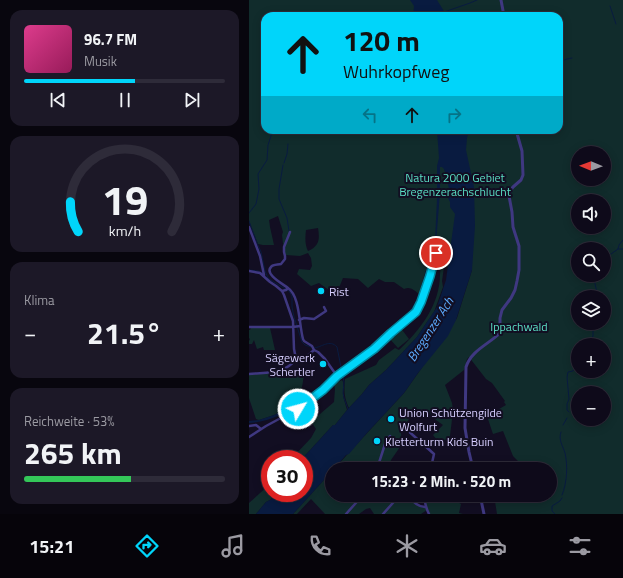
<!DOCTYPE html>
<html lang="de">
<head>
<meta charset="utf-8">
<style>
	body { margin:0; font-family:"Titillium Web",sans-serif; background:#1c1827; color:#f1f3f6; height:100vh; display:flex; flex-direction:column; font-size:15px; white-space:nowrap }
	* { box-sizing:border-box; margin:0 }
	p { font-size:13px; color:#9b9aa2 }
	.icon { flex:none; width:22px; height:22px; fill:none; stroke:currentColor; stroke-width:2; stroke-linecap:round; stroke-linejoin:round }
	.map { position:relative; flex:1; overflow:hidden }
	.sheet { display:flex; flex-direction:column; gap:10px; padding:10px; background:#08060e; width:249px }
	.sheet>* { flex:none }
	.guide { position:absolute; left:12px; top:12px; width:302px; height:122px; border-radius:12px; box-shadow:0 2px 10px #0003,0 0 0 1px #2e2b39; background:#00d5fa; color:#111; overflow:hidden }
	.needle { width:26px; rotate:271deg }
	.buttons { position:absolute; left:322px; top:146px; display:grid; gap:8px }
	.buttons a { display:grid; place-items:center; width:40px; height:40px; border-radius:50%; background:#0e0a1a; box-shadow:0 2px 10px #0003,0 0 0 1px #2e2b39; font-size:20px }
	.speed { position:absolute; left:12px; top:450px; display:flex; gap:8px; font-size:20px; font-weight:700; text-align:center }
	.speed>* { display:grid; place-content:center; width:52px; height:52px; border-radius:50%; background:#0e0a1a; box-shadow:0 2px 10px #0003,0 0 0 1px #2e2b39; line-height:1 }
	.speed .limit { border:6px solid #d22; background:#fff; color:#111 }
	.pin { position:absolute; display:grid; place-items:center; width:34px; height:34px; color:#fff; margin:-17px; border:2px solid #fff; border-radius:50%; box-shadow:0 1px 4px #0007 }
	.me { position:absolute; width:44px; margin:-22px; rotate:53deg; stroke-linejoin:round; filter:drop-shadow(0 0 3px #0008) }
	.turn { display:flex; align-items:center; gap:14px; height:84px; padding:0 16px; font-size:18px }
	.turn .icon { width:52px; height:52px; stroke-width:2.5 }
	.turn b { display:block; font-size:28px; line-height:34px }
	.lanes { display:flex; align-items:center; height:38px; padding:0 16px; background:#0003; justify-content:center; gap:20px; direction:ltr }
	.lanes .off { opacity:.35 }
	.big { font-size:30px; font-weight:700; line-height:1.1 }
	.sheet .tile { flex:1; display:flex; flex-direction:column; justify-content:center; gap:6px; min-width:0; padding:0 14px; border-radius:12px; background:#1c1827 }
	.sheet .dial { align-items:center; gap:0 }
	.dial svg { height:104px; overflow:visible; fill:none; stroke:#2e2b39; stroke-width:7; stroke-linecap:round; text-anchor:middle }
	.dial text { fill:#f1f3f6; stroke:none }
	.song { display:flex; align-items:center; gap:12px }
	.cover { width:48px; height:48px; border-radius:6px; background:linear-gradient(135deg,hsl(330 70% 55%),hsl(330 70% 35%)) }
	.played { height:4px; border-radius:2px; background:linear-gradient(90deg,#00d5fa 55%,#2e2b39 55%) }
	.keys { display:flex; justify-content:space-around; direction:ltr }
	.heat { display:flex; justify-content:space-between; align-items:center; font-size:22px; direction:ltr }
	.charge { height:6px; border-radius:3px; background:linear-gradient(90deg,#34c759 53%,#2e2b39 0) }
	.trip { position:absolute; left:76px; top:462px; width:232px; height:40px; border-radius:20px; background:#0e0a1a; box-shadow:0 2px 10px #0003,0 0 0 1px #2e2b39; font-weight:700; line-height:40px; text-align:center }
	.tab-bar { display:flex; height:64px; justify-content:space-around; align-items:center; background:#06040a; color:#9b9aa2 }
	.tab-bar .icon { width:28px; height:28px }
	.tab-bar .active { color:#00d5fa }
	.tab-bar b { font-size:18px; color:#f1f3f6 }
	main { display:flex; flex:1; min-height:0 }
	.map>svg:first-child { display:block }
	.green { fill:#112c2c; fill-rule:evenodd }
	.water { fill:#091b40; fill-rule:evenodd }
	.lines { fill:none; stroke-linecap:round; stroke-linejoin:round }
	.stream { stroke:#091b40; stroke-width:1 }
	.minor { stroke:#3f3881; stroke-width:2.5 }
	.tertiary { stroke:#3f3881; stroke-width:3 }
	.route-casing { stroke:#008aa2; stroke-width:10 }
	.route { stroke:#00d5fa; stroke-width:7 }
	.poi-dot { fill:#00d5fa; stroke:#120e22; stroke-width:1.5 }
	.labels { text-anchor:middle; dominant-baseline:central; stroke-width:4; stroke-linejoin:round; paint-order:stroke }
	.park-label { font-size:12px; fill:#5bdfc4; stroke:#120e22 }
	.poi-label { font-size:12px; fill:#d7cfff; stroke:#120e22; text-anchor:start }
	.water-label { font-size:13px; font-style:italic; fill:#5dacff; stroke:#120e22 }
</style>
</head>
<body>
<main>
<section class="sheet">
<div class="tile">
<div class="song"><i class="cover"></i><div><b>96.7 FM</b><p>Musik</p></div></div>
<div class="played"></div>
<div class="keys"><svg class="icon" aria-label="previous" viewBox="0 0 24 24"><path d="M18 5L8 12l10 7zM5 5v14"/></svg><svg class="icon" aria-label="pause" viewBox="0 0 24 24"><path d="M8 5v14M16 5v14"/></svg><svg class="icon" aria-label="next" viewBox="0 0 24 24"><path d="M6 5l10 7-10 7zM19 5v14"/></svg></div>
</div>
<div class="tile dial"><svg viewBox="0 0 100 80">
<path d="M14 69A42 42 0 1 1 86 69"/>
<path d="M14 69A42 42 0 0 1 8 46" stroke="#00d5fa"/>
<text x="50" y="56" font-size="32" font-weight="700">19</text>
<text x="50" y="72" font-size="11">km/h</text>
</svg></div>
<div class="tile"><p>Klima</p>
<div class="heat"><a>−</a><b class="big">21.5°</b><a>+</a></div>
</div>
<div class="tile"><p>Reichweite · 53%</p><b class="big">265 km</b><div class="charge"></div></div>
</section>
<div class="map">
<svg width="374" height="514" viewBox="0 0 374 514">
	<rect width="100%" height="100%" fill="#120e22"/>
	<path class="green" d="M0 0H374V514H248L245 495H301V469H267L273 465 264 456 254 431 244 434 238 416 257 405 255 402 256 401 243 383 237 379 220 357 218 359 215 370 196 385 203 403 204 411 201 436 191 444 184 435 194 425 187 420 180 412 174 415 168 409 162 414 156 428 152 433 153 444 142 460 139 469H85L155 393 208 318 223 270V266L195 267 193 281 194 287 185 312 178 322 168 337 137 370 120 385 113 394 100 408C95 397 95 391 96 379L107 374 127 365 130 360 146 348 150 350C171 330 191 305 191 274 192 267 192 260 189 253L181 257 170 294C165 290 161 286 155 289L145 282H136L130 279 119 288 109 279 94 278 87 295 70 283 62 286 48 274 50 269 61 270 63 266 62 258 59 253 51 256 37 255 35 252 33 235 34 232 29 216 20 220 21 227 25 245H14L9 244 0 221ZM16 16H310V130H16ZM329 153H355V179H329ZM329 201H355V227H329ZM69 228C71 240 70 246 59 251 56 245 56 238 57 230ZM329 249H355V275H329ZM329 297H355V323H329ZM329 345H355V371H329ZM329 393H355V419H329Z
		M151 327 160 339 149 348 139 337Z
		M2 328H21L26 350H15L14 347 8 349 5 340 3 344H0V341L1 339 0 338V330H1Z
		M40 369 47 372 56 374C53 379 55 385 51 391 49 394 46 396 44 399L46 404 25 415 10 420 7 419 0 398V375L33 372Z
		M93 380 94 382V396L98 410 86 425H84L53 459H47L45 456 62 438 67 429 61 420H64L85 402 86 389 85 384Z
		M83 471V495H157C163 500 169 509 177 507L176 495H197L212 504 210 513 214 514H180L178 510 172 514H125L121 508 117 509 110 514H76L62 499 48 514H44Z
		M21 484V493H28L21 500 17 502 7 514H0V503Z"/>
	<path class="water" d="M161 0H188L198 16H164L165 6Z
		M188 130H220L218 138 217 150 225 187 226 226 223 270 207 320 199 336 169 373 155 393 117 434 100 454 97 455 85 469H83V471L44 514H7L17 502 21 500 28 493H55V459H53L84 425H86L98 410 113 394 120 385 137 370 168 337 188 307 197 280 206 214 201 207V202L198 196 191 192 187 244 173 294 168 306 162 312 161 310 166 303 170 294 186 240 188 199V166L190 158ZM191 167H193L195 169 202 196 197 195 191 191Z
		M75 383 76 385C69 391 61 398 54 403 38 413 19 422 0 423V421L10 420 25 415 52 401Z"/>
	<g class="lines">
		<path class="stream" d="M361 6 367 24
			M195 12 221 3 228 0
			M310 62 318 59 323 58
			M35 163 38 154 39 144
			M34 165 30 189V199L38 218 40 231
			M0 213 7 204 10 189 9 174 18 160 19 145 22 136V130
			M0 221 8 243 12 252 16 271 19 278 23 281 40 291 43 296V307L45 317 53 342 56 345 62 347
			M369 249H374
			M355 259 369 249 370 245 374 240
			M0 270 9 271 13 273
			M344 275 349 297
			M340 345V343L344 336V323
			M65 348C73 347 81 339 88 347L95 382 94 393 95 398 99 409
			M320 412 318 410V404L320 399 318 377 319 372 324 371 329 361
			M314 425 318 418
			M312 432C309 440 314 446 316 453 319 466 318 483 313 495
			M306 514 303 511V506L311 501 313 498"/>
		<path class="minor" d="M0 227 11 256 15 275
			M0 271 11 273 21 282 27 286 33 291 35 295 44 321 45 349 47 359C35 375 18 372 0 374
			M39 288C34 284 15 274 22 267 24 264 29 265 32 264L36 259V256L35 252V247L41 232
			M33 291 37 290 39 288C51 296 50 325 54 339L55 341 63 346 65 350 69 352 76 359 88 376
			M50 320 55 318 65 319 77 311 75 307
			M0 327H44L51 326
			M47 359 56 358 65 350
			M0 426 7 425 12 429
			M156 428 185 454 183 463V469
			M0 437 17 426 56 405 74 389 88 376 125 349 142 333 167 312 172 302 187 253
			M128 469 137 441 141 436
			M158 495C163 500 168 507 176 507
			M176 495C175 502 177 508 180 514
			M97 514 114 495
			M134 514 151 495"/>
		<path class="tertiary" d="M252 0 255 16
			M224 469 220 452 216 428 217 367C222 351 238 345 250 334L251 330V318L253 310 262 298 266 290 268 281 270 270V246L264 227 263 212 260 196 261 191 264 187 272 180 274 175 273 151 267 130
			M231 495 235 514"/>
	</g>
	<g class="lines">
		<g class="route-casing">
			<path id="route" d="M49 409 74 390 88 376 125 349 142 333 167 312 172 302 181 276 187 253"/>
		</g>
		<use href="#route" class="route"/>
	</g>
	<g class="poi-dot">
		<circle cx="72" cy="291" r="4"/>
		<circle cx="74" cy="364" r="4"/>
		<circle cx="142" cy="419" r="4"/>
		<circle cx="128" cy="441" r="4"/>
	</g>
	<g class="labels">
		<g class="park-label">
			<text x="206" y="177">Natura 2000 Gebiet<tspan x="206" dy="14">Bregenzerachschlucht</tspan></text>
			<text x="270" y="326">Ippachwald</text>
		</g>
		<g class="poi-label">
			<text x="80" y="291">Rist</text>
			<text x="66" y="357" text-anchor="end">Sägewerk<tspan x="66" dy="14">Schertler</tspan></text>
			<text x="150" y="412">Union Schützengilde<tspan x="150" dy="14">Wolfurt</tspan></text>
			<text x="136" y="441">Kletterturm Kids Buin</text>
		</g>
		<g class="water-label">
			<text transform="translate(181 329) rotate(-57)">Bregenzer Ach</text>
		</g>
	</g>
</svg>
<div class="buttons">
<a><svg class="needle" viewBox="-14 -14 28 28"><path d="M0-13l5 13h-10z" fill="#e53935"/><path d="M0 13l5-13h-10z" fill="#9b9aa2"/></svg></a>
<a><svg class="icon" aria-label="sound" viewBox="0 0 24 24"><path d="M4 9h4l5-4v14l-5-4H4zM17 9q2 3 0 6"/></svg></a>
<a><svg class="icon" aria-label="search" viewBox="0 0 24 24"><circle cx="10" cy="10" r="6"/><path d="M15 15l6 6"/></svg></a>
<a><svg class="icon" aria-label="layers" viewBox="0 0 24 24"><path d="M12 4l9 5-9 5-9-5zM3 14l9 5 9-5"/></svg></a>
<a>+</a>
<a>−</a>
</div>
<div class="speed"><div class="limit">30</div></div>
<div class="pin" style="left:187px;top:253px;background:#d93025"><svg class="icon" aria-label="arrive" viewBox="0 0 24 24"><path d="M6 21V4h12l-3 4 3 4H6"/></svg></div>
<svg class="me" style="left:49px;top:409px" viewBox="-20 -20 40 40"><circle r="17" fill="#00d5fa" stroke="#fff" stroke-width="3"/><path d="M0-11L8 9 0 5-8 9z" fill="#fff"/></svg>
<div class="trip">15:23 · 2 Min. · 520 m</div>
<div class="guide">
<div class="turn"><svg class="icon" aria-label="ahead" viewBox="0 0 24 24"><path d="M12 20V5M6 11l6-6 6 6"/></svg><div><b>120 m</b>Wuhrkopfweg</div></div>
<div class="lanes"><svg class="icon off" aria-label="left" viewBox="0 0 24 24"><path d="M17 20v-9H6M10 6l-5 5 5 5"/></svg><svg class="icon" aria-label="ahead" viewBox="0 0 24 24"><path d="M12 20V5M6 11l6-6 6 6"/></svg><svg class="icon off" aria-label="right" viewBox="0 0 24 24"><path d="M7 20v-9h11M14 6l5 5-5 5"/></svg></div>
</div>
</div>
</main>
<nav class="tab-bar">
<b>15:21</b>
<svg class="icon active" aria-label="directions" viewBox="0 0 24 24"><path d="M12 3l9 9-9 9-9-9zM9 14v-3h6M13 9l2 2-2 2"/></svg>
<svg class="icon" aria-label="music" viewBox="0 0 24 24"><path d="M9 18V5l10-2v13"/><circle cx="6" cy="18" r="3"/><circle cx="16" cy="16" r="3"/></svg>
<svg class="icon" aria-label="phone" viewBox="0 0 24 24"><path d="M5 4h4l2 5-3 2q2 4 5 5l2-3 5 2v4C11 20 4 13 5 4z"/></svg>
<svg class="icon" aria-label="climate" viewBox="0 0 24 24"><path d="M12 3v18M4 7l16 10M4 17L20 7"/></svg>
<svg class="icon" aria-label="car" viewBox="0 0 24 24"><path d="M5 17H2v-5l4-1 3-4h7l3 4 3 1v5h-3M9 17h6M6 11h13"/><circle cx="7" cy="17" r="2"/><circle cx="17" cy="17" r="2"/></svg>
<svg class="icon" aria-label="filters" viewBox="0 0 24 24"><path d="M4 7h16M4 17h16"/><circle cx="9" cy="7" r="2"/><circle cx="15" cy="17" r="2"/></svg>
</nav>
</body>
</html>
